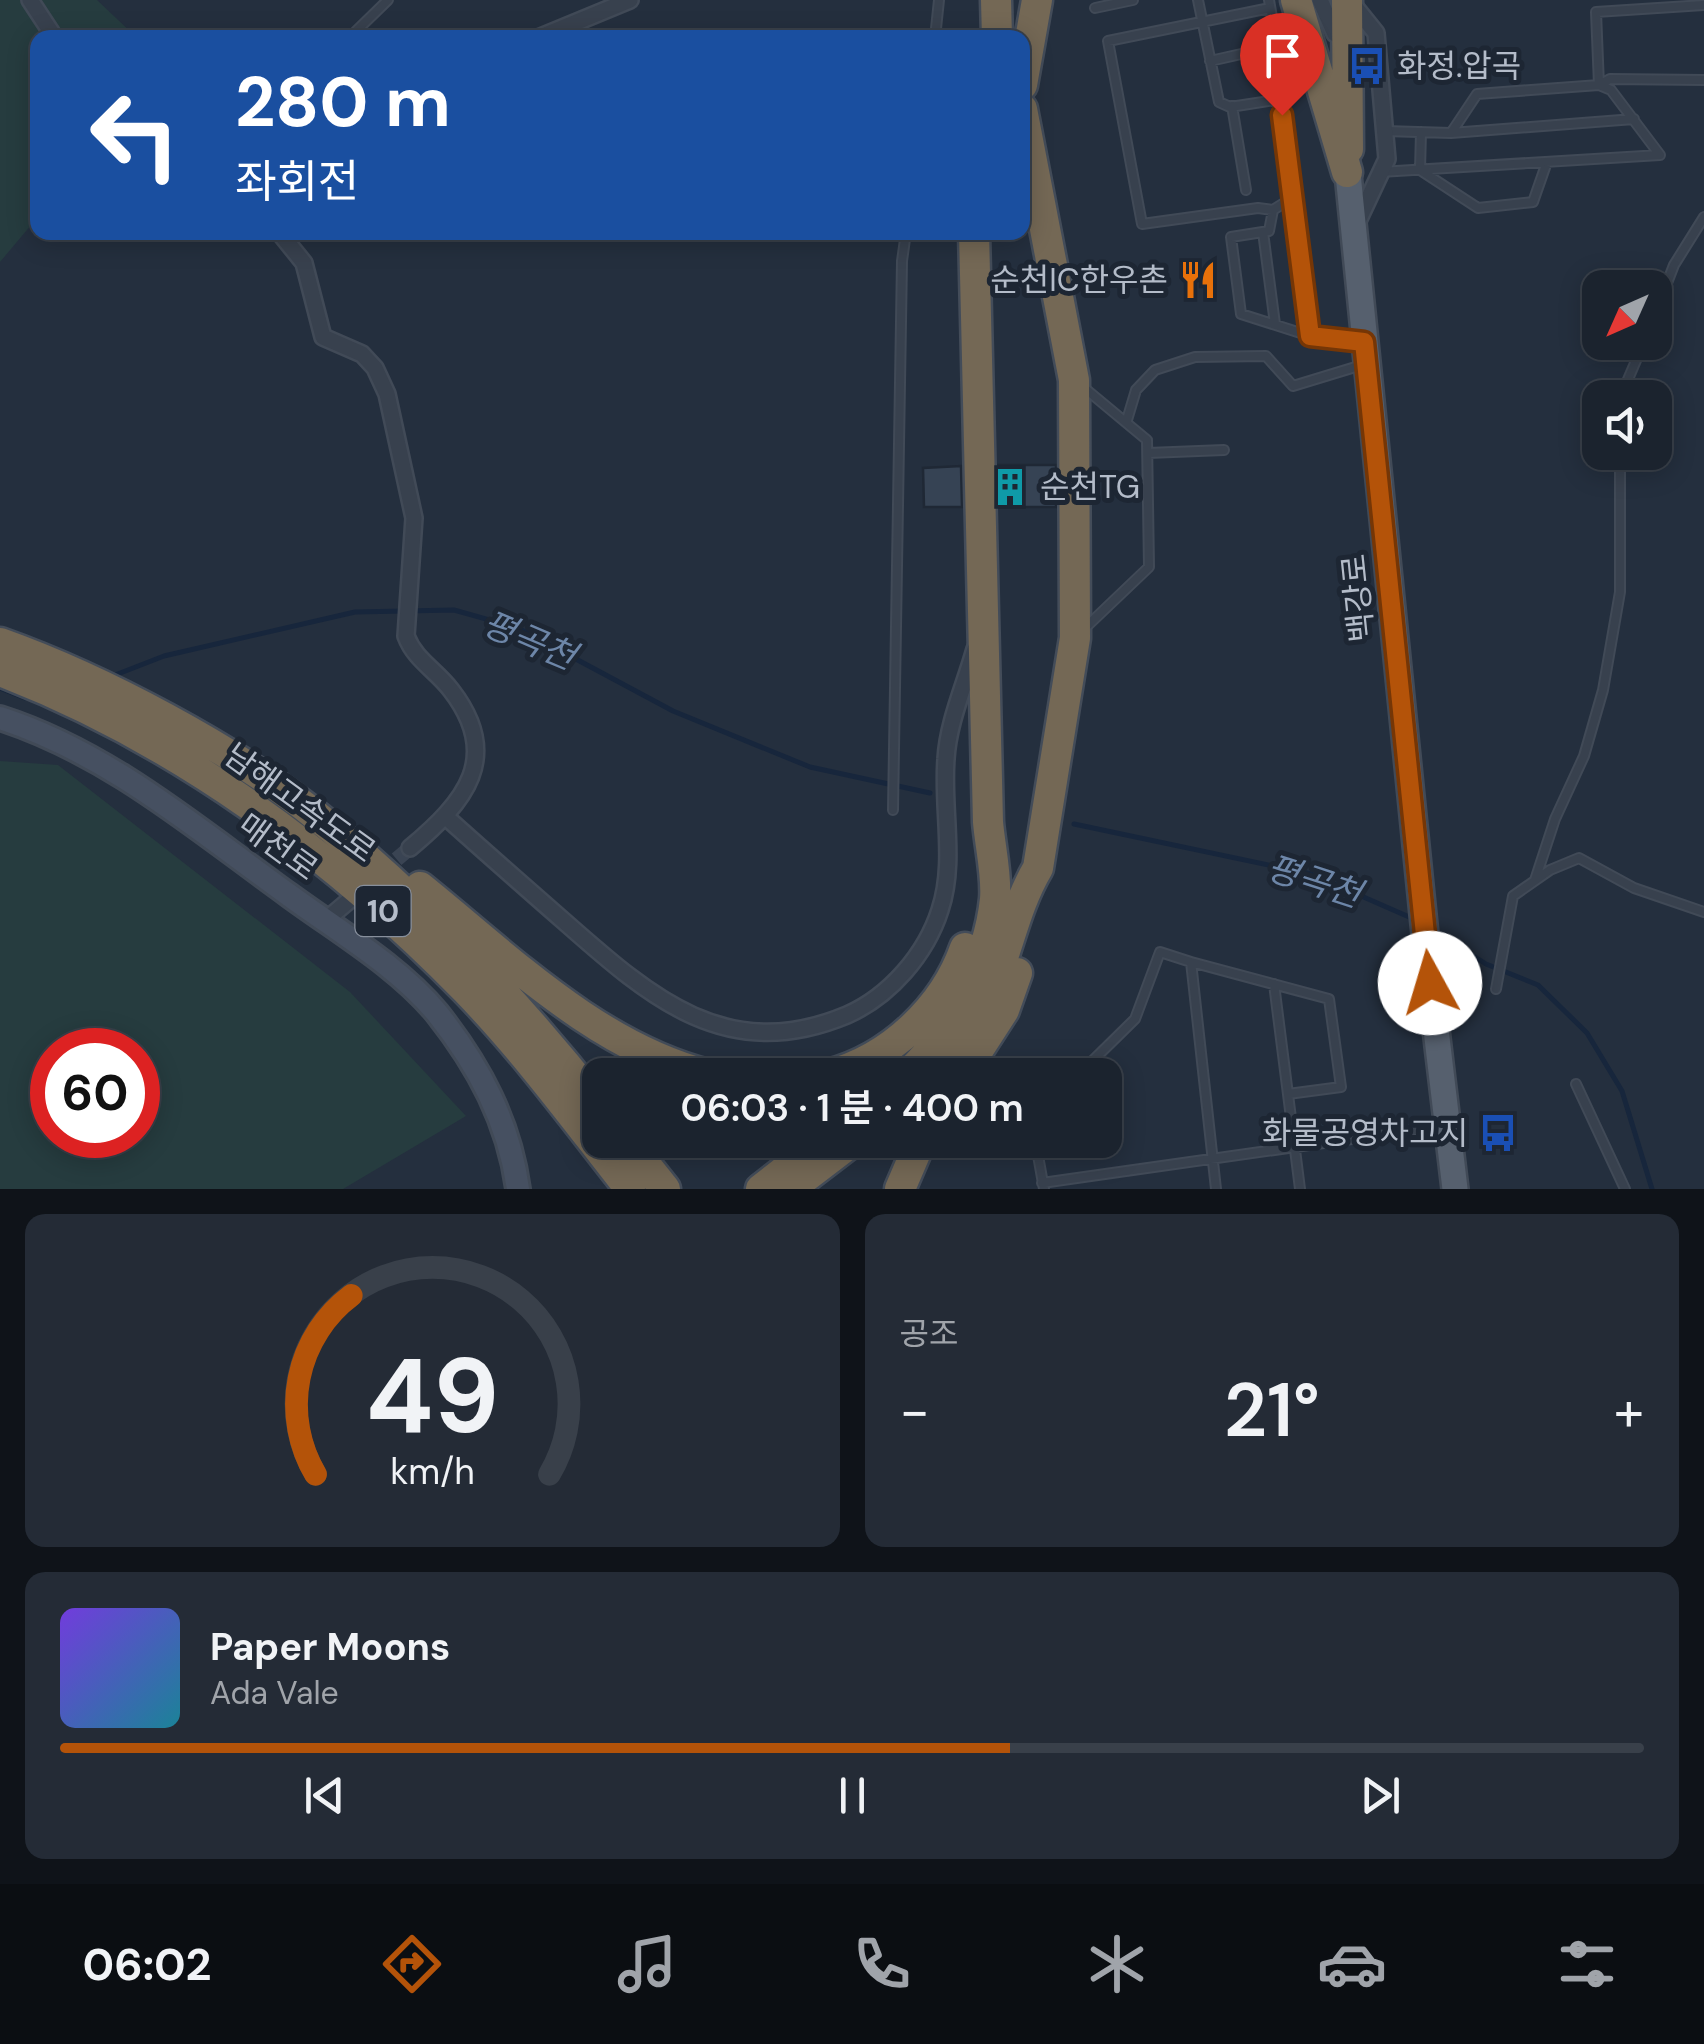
<!DOCTYPE html>
<html lang="ko">
<head>
<meta charset="utf-8">
<style>
	body { margin:0; font-family:"DM Sans","Noto Sans KR",sans-serif; background:#242b36; color:#f1f3f6; height:100vh; display:flex; flex-direction:column; font-size:38px; white-space:nowrap }
	* { box-sizing:border-box; margin:0 }
	p { font-size:32px; color:#a0a4aa }
	.icon { flex:none; width:55px; height:55px; fill:none; stroke:currentColor; stroke-width:2; stroke-linecap:round; stroke-linejoin:round }
	.map { position:relative; height:1189px; overflow:hidden }
	.details { display:flex; flex-direction:column; gap:25px; padding:25px; background:#0f1319; flex:1 }
	.details>* { flex:none }
	.top-card { position:absolute; left:30px; top:30px; width:1000px; height:210px; border-radius:20px; box-shadow:0 5px 25px #0003,0 0 0 2px #39404a; background:#1a4fa0; color:#fff; overflow:hidden }
	.needle { width:65px; rotate:225deg }
	.tools { position:absolute; left:1582px; top:270px; display:grid; gap:20px }
	.tools a { display:grid; place-items:center; width:90px; height:90px; border-radius:20px; background:#1b232e; box-shadow:0 5px 25px #0003,0 0 0 2px #39404a; font-size:50px }
	.speed { position:absolute; left:30px; top:1028px; display:flex; gap:20px; font-size:50px; font-weight:700; text-align:center }
	.speed>* { display:grid; place-content:center; width:130px; height:130px; border-radius:50%; background:#1b232e; box-shadow:0 5px 25px #0003,0 0 0 2px #39404a; line-height:1 }
	.speed .limit { border:15px solid #d22; background:#fff; color:#111 }
	.pin { position:absolute; display:grid; place-items:center; width:85px; height:85px; color:#fff; margin:-102px -42px; border-radius:50% 50% 50% 0; rotate:-45deg; box-shadow:0 0 10px #0007 }
	.pin .icon { rotate:45deg }
	.me { position:absolute; width:110px; margin:-55px; rotate:354deg; stroke-linejoin:round; filter:drop-shadow(0 0 8px #0008) }
	.turn { display:flex; align-items:center; gap:35px; height:210px; padding:0 40px; font-size:45px }
	.turn .icon { width:130px; height:130px; stroke-width:2.5 }
	.turn b { display:block; font-size:70px; line-height:85px }
	.big { font-size:75px; font-weight:600; line-height:1.1 }
	.details .widget { flex:1; display:flex; flex-direction:column; justify-content:center; gap:15px; min-width:0; padding:0 35px; border-radius:20px; background:#242b36 }
	.details .dial { align-items:center; gap:0 }
	.dial svg { height:260px; overflow:visible; fill:none; stroke:#39404a; stroke-width:7; stroke-linecap:round; text-anchor:middle }
	.dial text { fill:#f1f3f6; stroke:none }
	.song { display:flex; align-items:center; gap:30px }
	.cover { width:120px; height:120px; border-radius:15px; background:linear-gradient(135deg,hsl(260 70% 55%),hsl(190 70% 35%)) }
	.played { height:10px; border-radius:5px; background:linear-gradient(90deg,#b45309 60%,#39404a 60%) }
	.keys { display:flex; justify-content:space-around; direction:ltr }
	.heat { display:flex; justify-content:space-between; align-items:center; font-size:55px; direction:ltr }
	.details .tiles { flex:1; display:grid; gap:25px; grid-template-columns:1fr 1fr }
	.widget:last-child { grid-column:span 2 }
	.trip { position:absolute; left:582px; top:1058px; width:540px; height:100px; border-radius:20px; background:#1b232e; box-shadow:0 5px 25px #0003,0 0 0 2px #39404a; font-weight:600; line-height:100px; text-align:center }
	.tab-bar { display:flex; height:160px; justify-content:space-around; align-items:center; background:#0b0e12; color:#a0a4aa }
	.tab-bar .icon { width:70px; height:70px }
	.tab-bar .current { color:#b45309 }
	.tab-bar b { font-size:45px; color:#f1f3f6 }
	.map>svg:first-child { display:block }
	.green { fill:#263c3f; fill-rule:evenodd }
	.lines { fill:none; stroke-linecap:round; stroke-linejoin:round }
	.stream { stroke:#17263c; stroke-width:5 }
	.building { fill:#364354; stroke:#1f2835; stroke-width:2.5 }
	.minor-tunnel { stroke:#3a4453; stroke-width:15; stroke-dasharray:15 8; stroke-linecap:butt }
	.service-casing { stroke:#414a57; stroke-width:12 }
	.minor-casing { stroke:#414a57; stroke-width:20 }
	.secondary-casing { stroke:#414a57; stroke-width:28 }
	.primary-casing { stroke:#414a57; stroke-width:30 }
	.motorway-casing { stroke:#434c59; stroke-width:35 }
	.service { stroke:#38414e; stroke-width:8 }
	.minor { stroke:#38414e; stroke-width:15 }
	.secondary { stroke:#465061; stroke-width:22 }
	.primary { stroke:#56606e; stroke-width:25 }
	.motorway { stroke:#746855; stroke-width:30 }
	.route-casing { stroke:#753606; stroke-width:25 }
	.route { stroke:#b45309; stroke-width:18 }
	.labels { text-anchor:middle; dominant-baseline:central; stroke-width:10; stroke-linejoin:round; paint-order:stroke }
	.shield { fill:#1d2633; stroke:#878f9c; stroke-width:2.5 }
	.shield-label { font-size:30px; font-weight:bold; fill:#b4bcc9 }
	.poi-label { font-size:32px; fill:#b4bcc9; stroke:#1d2633; text-anchor:start }
	.street-label { font-size:32px; fill:#b4bcc9; stroke:#1d2633 }
	.water-label { font-size:35px; font-style:italic; fill:#6d86a8; stroke:#1d2633 }
</style>
</head>
<body>
<div class="map">
<svg width="1704" height="1189" viewBox="0 0 1704 1189">
	<rect width="100%" height="100%" fill="#242f3e"/>
	<path class="green" d="M0 0H97L136 37 38 38 37 218 0 262Z
		M0 761 58 765 350 992 466 1116 343 1189H0ZM52 1050H138V1135H52Z"/>
	<g class="lines">
		<path class="stream" d="M110 677 164 656 355 612 454 610 518 628 673 711 810 767 930 793
			M0 688 25 698
			M1074 824 1311 874 1416 920
			M1434 931 1486 964 1538 985 1587 1033 1622 1091 1652 1189"/>
	</g>
	<path class="building" d="M998 465H1056V507H999Z
		M961 466 962 507H924L923 468Z"/>
	<g class="lines">
		<path class="minor-tunnel" d="M379 874 410 848"/>
		<g class="service-casing">
			<path id="service" d="M1198 0 1219 102 1230 107 1282 99
				M1269 0 1283 79 1282 115 1310 336 1359 341
				M1095 8 1133 0
				M1270 8 1108 41 1142 224 1258 208 1273 210
				M349 38 388 0
				M935 38 939 0
				M1210 61 1277 46
				M1599 85 1596 12 1704 5
				M1232 106 1246 190
				M1385 131 1451 133 1477 94 1599 85 1610 79 1704 80
				M1421 132 1420 170 1478 208 1533 202 1547 162
				M1451 133 1634 119
				M1380 172 1660 155 1611 90 1599 85
				M1292 198 1273 210 1269 231 1231 237 1241 314 1310 336
				M1263 232 1275 324
				M1655 314 1674 265 1704 217
				M1082 386 1147 440 1149 567 1085 628
				M1620 398 1644 342
				M1127 420 1136 390 1155 370 1195 357 1266 356 1293 386 1362 365
				M1148 453 1224 450
				M893 810 902 261 906 232
				M1535 880 1555 819 1584 756 1603 690 1620 592V452
				M1274 984 1300 1189
				M1496 989 1513 896 1550 870 1579 858 1634 888 1704 912
				M1078 1075 1135 1019 1160 952 1191 962
				M1576 1084 1625 1189
				M1042 1140 1037 1150 1044 1189
				M1042 1183 1443 1126
				M1216 1189 1191 962 1329 999 1341 1087 1288 1094"/>
		</g>
		<g class="minor-casing">
			<path id="minor" d="M30 0 55 38
				M1320 0 1335 34
				M1351 2 1376 33 1387 159 1357 223
				M538 38 630 0
				M279 232 304 263 323 337 362 354 375 368 387 394 414 518 406 636C415 660 436 670 451 690 503 757 465 802 410 848
				M446 817C486 853 526 888 566 923 651 998 727 1065 847 1015 890 996 926 954 940 910 956 862 942 809 946 759 948 722 965 685 975 649
				M325 921 352 898"/>
		</g>
		<g class="secondary-casing">
			<path id="secondary" d="M0 718C109 753 197 829 289 895 338 931 398 966 437 1013 479 1066 509 1122 518 1189"/>
		</g>
		<g class="primary-casing">
			<path id="primary" d="M1346 154 1427 954 1455 1189"/>
		</g>
		<g class="motorway-casing">
			<path id="motorway" d="M996 0 997 38
				M1296 0 1347 172
				M1347 0 1348 149
				M1022 85 1037 0
				M0 643C101 679 236 750 319 818 422 902 518 1003 600 1107
				M0 671C177 739 334 855 466 990 526 1052 577 1122 630 1189
				M420 887C507 957 597 1047 708 1075
				M828 1075C890 1059 944 1008 965 948
				M906 1075C951 1038 989 958 995 899 997 875 990 846 988 822L974 232
				M930 1075C955 1048 979 1020 993 985 1009 946 1016 905 1038 868L1075 638 1074 380 1022 109
				M962 1075 1004 1010 1017 973
				M626 1140 665 1189
				M761 1189 802 1157
				M790 1189 854 1140
				M900 1189 921 1140"/>
		</g>
		<use href="#service" class="service"/>
		<use href="#minor" class="minor"/>
		<use href="#secondary" class="secondary"/>
		<use href="#primary" class="primary"/>
		<use href="#motorway" class="motorway"/>
	</g>
	<g class="lines">
		<g class="route-casing">
			<path id="route" d="M1282 115 1310 336 1364 342 1430 983"/>
		</g>
		<use href="#route" class="route"/>
	</g>
	<defs>
		<g id="bus-bare" transform="scale(3)"><path d="M-5-6H5V4H4V6H2V4H-2V6H-4V4H-5ZM-3.5-4V0h7V-4ZM-3.5 1.2v1.5H-2V1.2ZM2 1.2v1.5H3.5V1.2Z" fill="#1a4fb4" stroke="#1d2633" stroke-width="2.5" paint-order="stroke"/></g>
		<g id="restaurant-bare" transform="scale(3)"><path d="M-5-6h1v4h1v-4h1v4h1v-4h1v5L-1.5 .5V6h-2V.5L-5-1ZM5-6V6H3V1.5H1.5Q1.5-4 5-6Z" fill="#e8710a" stroke="#1d2633" stroke-width="2.5" paint-order="stroke"/></g>
		<g id="building-bare" transform="scale(3)"><path d="M-4-6H4V6H1V3H-1V6H-4ZM-2.5-4.3h1.7v1.8h-1.7ZM.8-4.3h1.7v1.8H.8ZM-2.5-1h1.7V.8h-1.7ZM.8-1h1.7V.8H.8Z" fill="#0f9aa8" stroke="#1d2633" stroke-width="2.5" paint-order="stroke"/></g>
	</defs>
	<g fill-rule="evenodd">
		<use href="#bus-bare" x="1367" y="66"/>
		<use href="#restaurant-bare" x="1198" y="280"/>
		<use href="#building-bare" x="1010" y="487"/>
		<use href="#bus-bare" x="1498" y="1133"/>
	</g>
	<g class="labels">
		<rect class="shield" x="355.5" y="886" width="55" height="50" rx="8"/>
		<g class="shield-label">
			<text x="383" y="911">10</text>
		</g>
		<g class="poi-label">
			<text x="1397" y="66">화정.압곡</text>
			<text x="1168" y="280" text-anchor="end">순천IC한우촌</text>
			<text x="1040" y="487">순천TG</text>
			<text x="1468" y="1133" text-anchor="end">화물공영차고지</text>
		</g>
		<g class="street-label">
			<text transform="translate(1358 598) rotate(-96)">백강로</text>
			<text transform="translate(300 803) rotate(36)">남해고속도로</text>
			<text transform="translate(278 847) rotate(36)">매천로</text>
		</g>
		<g class="water-label">
			<text transform="translate(529 640) rotate(23)">평곡천</text>
			<text transform="translate(1314 881) rotate(18)">평곡천</text>
		</g>
	</g>
</svg>
<div class="tools">
<a><svg class="needle" viewBox="-14 -14 28 28"><path d="M0-13l5 13h-10z" fill="#e53935"/><path d="M0 13l5-13h-10z" fill="#a0a4aa"/></svg></a>
<a><svg class="icon" aria-label="sound" viewBox="0 0 24 24"><path d="M4 9h4l5-4v14l-5-4H4zM17 9q2 3 0 6"/></svg></a>
</div>
<div class="speed"><div class="limit">60</div></div>
<div class="pin" style="left:1282px;top:115px;background:#d93025"><svg class="icon" aria-label="arrive" viewBox="0 0 24 24"><path d="M6 21V4h12l-3 4 3 4H6"/></svg></div>
<svg class="me" style="left:1430px;top:983px" viewBox="-20 -20 40 40"><circle r="19" fill="#fff"/><path d="M0-13L10 11 0 6-10 11z" fill="#b45309"/></svg>
<div class="trip">06:03 · 1 분 · 400 m</div>
<div class="top-card">
<div class="turn"><svg class="icon" aria-label="left" viewBox="0 0 24 24"><path d="M17 20v-9H6M10 6l-5 5 5 5"/></svg><div><b>280 m</b>좌회전</div></div>
</div>
</div>
<section class="details">
<div class="tiles">
<div class="widget dial"><svg viewBox="0 0 100 80">
<path d="M14 69A42 42 0 1 1 86 69"/>
<path d="M14 69A42 42 0 0 1 25 14" stroke="#b45309"/>
<text x="50" y="56" font-size="32" font-weight="700">49</text>
<text x="50" y="72" font-size="11">km/h</text>
</svg></div>
<div class="widget"><p>공조</p>
<div class="heat"><a>−</a><b class="big">21°</b><a>+</a></div>
</div>
<div class="widget">
<div class="song"><i class="cover"></i><div><b>Paper Moons</b><p>Ada Vale</p></div></div>
<div class="played"></div>
<div class="keys"><svg class="icon" aria-label="previous" viewBox="0 0 24 24"><path d="M18 5L8 12l10 7zM5 5v14"/></svg><svg class="icon" aria-label="pause" viewBox="0 0 24 24"><path d="M8 5v14M16 5v14"/></svg><svg class="icon" aria-label="next" viewBox="0 0 24 24"><path d="M6 5l10 7-10 7zM19 5v14"/></svg></div>
</div>
</div>
</section>
<nav class="tab-bar">
<b>06:02</b>
<svg class="icon current" aria-label="directions" viewBox="0 0 24 24"><path d="M12 3l9 9-9 9-9-9zM9 14v-3h6M13 9l2 2-2 2"/></svg>
<svg class="icon" aria-label="music" viewBox="0 0 24 24"><path d="M9 18V5l10-2v13"/><circle cx="6" cy="18" r="3"/><circle cx="16" cy="16" r="3"/></svg>
<svg class="icon" aria-label="phone" viewBox="0 0 24 24"><path d="M5 4h4l2 5-3 2q2 4 5 5l2-3 5 2v4C11 20 4 13 5 4z"/></svg>
<svg class="icon" aria-label="climate" viewBox="0 0 24 24"><path d="M12 3v18M4 7l16 10M4 17L20 7"/></svg>
<svg class="icon" aria-label="car" viewBox="0 0 24 24"><path d="M5 17H2v-5l4-1 3-4h7l3 4 3 1v5h-3M9 17h6M6 11h13"/><circle cx="7" cy="17" r="2"/><circle cx="17" cy="17" r="2"/></svg>
<svg class="icon" aria-label="filters" viewBox="0 0 24 24"><path d="M4 7h16M4 17h16"/><circle cx="9" cy="7" r="2"/><circle cx="15" cy="17" r="2"/></svg>
</nav>
</body>
</html>
